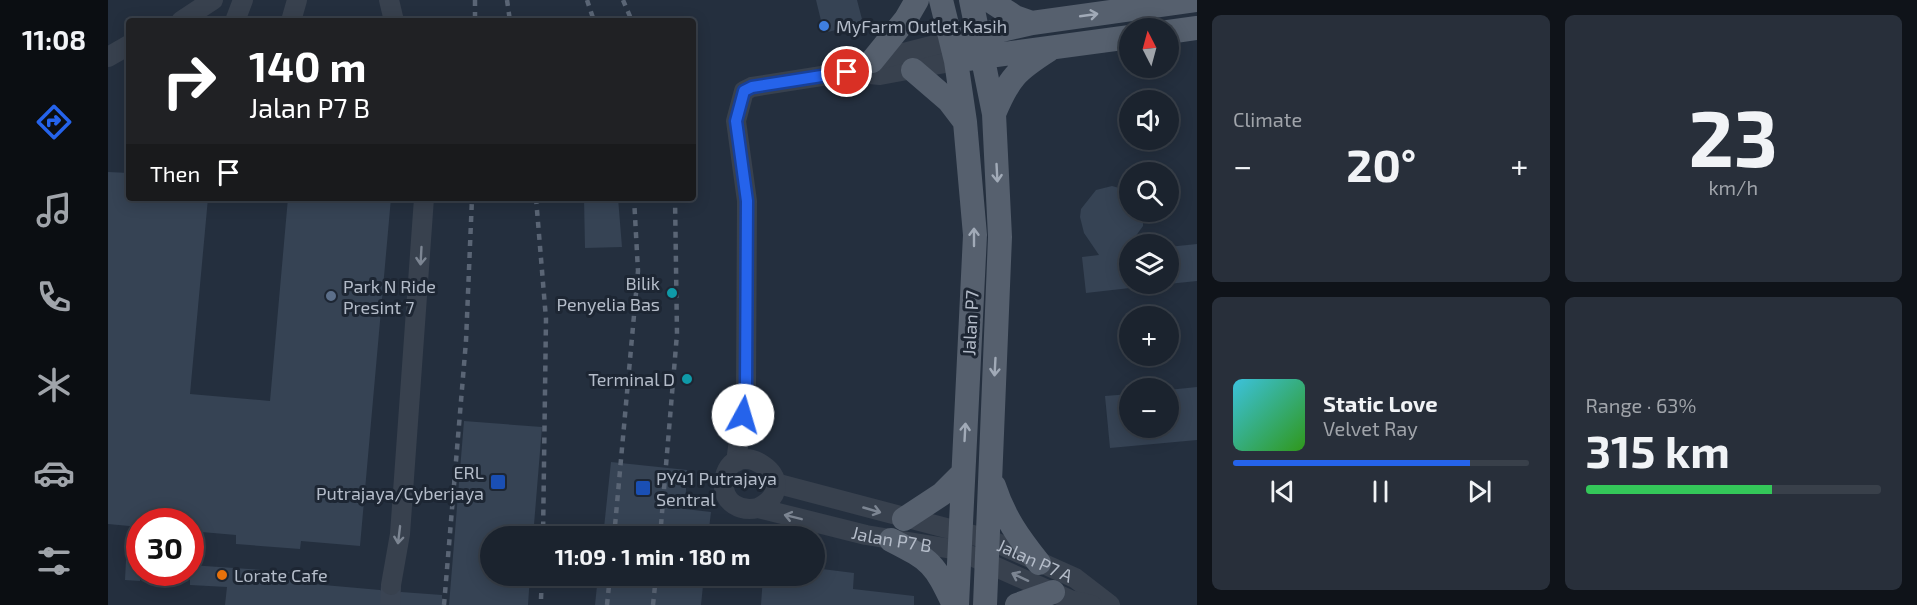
<!DOCTYPE html>
<html lang="en">
<head>
<meta charset="utf-8">
<style>
	body { margin:0; font-family:"Exo 2",sans-serif; background:#282f3a; color:#f1f3f6; height:100vh; display:flex; flex-direction:column; font-size:22px; white-space:nowrap }
	* { box-sizing:border-box; margin:0 }
	p { font-size:20px; color:#a0a4aa }
	.icon { flex:none; width:33px; height:33px; fill:none; stroke:currentColor; stroke-width:2; stroke-linecap:round; stroke-linejoin:round }
	.map { position:relative; flex:1; overflow:hidden }
	.panel { display:flex; flex-direction:column; gap:15px; padding:15px; background:#0f1319; width:720px }
	.panel>* { flex:none }
	.top-card { position:absolute; left:18px; top:18px; width:570px; height:183px; border-radius:6px; box-shadow:0 3px 15px #0003,0 0 0 2px #39404a; background:#202124; color:#fff; overflow:hidden }
	.needle { width:39px; rotate:354deg }
	.fabs { position:absolute; left:1011px; top:18px; display:grid; gap:12px }
	.fabs a { display:grid; place-items:center; width:60px; height:60px; border-radius:50%; background:#1b232e; box-shadow:0 3px 15px #0003,0 0 0 2px #39404a; font-size:30px }
	.speed { position:absolute; left:18px; top:508px; display:flex; gap:12px; font-size:30px; font-weight:700; text-align:center }
	.speed>* { display:grid; place-content:center; width:78px; height:78px; border-radius:50%; background:#1b232e; box-shadow:0 3px 15px #0003,0 0 0 2px #39404a; line-height:1 }
	.speed .limit { border:9px solid #d22; background:#fff; color:#111 }
	.pin { position:absolute; display:grid; place-items:center; width:51px; height:51px; color:#fff; margin:-26px; border:3px solid #fff; border-radius:50%; box-shadow:0 2px 6px #0007 }
	.me { position:absolute; width:66px; margin:-33px; rotate:6deg; stroke-linejoin:round; filter:drop-shadow(0 0 4px #0008) }
	.turn { display:flex; align-items:center; gap:21px; height:126px; padding:0 24px; font-size:27px }
	.turn .icon { width:78px; height:78px; stroke-width:2.5 }
	.turn b { display:block; font-size:42px; line-height:51px }
	.then { display:flex; align-items:center; height:57px; padding:0 24px; background:#0003; gap:12px; font-size:22px }
	.big { font-size:45px; font-weight:700; line-height:1.1 }
	.panel .card { flex:1; display:flex; flex-direction:column; justify-content:center; gap:9px; min-width:0; padding:0 21px; border-radius:9px; background:#282f3a }
	.panel .dial { align-items:center; gap:0 }
	.dial b { font-size:78px; line-height:1 }
	.song { display:flex; align-items:center; gap:18px }
	.cover { width:72px; height:72px; border-radius:9px; background:linear-gradient(135deg,hsl(190 70% 55%),hsl(110 70% 35%)) }
	.played { height:6px; border-radius:3px; background:linear-gradient(90deg,#2563eb 80%,#39404a 80%) }
	.keys { display:flex; justify-content:space-around; direction:ltr }
	.heat { display:flex; justify-content:space-between; align-items:center; font-size:33px; direction:ltr }
	.charge { height:9px; border-radius:4px; background:linear-gradient(90deg,#34c759 63%,#39404a 0) }
	.panel .tiles { flex:1; display:grid; gap:15px; grid-template-columns:repeat(2,1fr) }
	.trip { position:absolute; left:372px; top:526px; width:345px; height:60px; border-radius:30px; background:#1b232e; box-shadow:0 3px 15px #0003,0 0 0 2px #39404a; font-weight:700; line-height:60px; text-align:center }
	main { display:flex; flex:1; min-height:0 }
	.dock { display:flex; flex-direction:column; width:108px; justify-content:space-around; align-items:center; background:#0b0e12; color:#a0a4aa }
	.dock .icon { width:42px; height:42px }
	.dock .active { color:#2563eb }
	.dock b { font-size:27px; color:#f1f3f6 }
	.map>svg:first-child { display:block }
	.building { fill:#364354 }
	.lines { fill:none; stroke-linecap:round; stroke-linejoin:round }
	.minor-tunnel { stroke:#3a4453; stroke-width:20; stroke-dasharray:20 10; stroke-linecap:butt }
	.minor { stroke:#38414e; stroke-width:20 }
	.major { stroke:#56606e; stroke-width:24 }
	.rail { stroke:#5a6575; stroke-width:4.5; stroke-dasharray:6 6; stroke-linecap:butt }
	.oneway { stroke:#a1aab7 }
	.oneway2 { stroke:#7c8592 }
	.route-casing { stroke:#184099; stroke-width:15 }
	.route { stroke:#2563eb; stroke-width:10 }
	.shop-dot { fill:#3f7fe0; stroke:#1d2633; stroke-width:2 }
	.culture-dot { fill:#0f9aa8; stroke:#1d2633; stroke-width:2 }
	.service-dot { fill:#5c6f8a; stroke:#1d2633; stroke-width:2 }
	.transit-dot { fill:#1a4fb4; stroke:#1d2633; stroke-width:2 }
	.food-dot { fill:#e8710a; stroke:#1d2633; stroke-width:2 }
	.labels { text-anchor:middle; dominant-baseline:central; stroke-width:6; stroke-linejoin:round; paint-order:stroke }
	.poi-label { font-size:18px; fill:#b4bcc9; stroke:#1d2633; text-anchor:start }
	.street-label { font-size:18px; fill:#b4bcc9; stroke:#1d2633 }
</style>
</head>
<body>
<main>
<nav class="dock">
<b>11:08</b>
<svg class="icon active" aria-label="directions" viewBox="0 0 24 24"><path d="M12 3l9 9-9 9-9-9zM9 14v-3h6M13 9l2 2-2 2"/></svg>
<svg class="icon" aria-label="music" viewBox="0 0 24 24"><path d="M9 18V5l10-2v13"/><circle cx="6" cy="18" r="3"/><circle cx="16" cy="16" r="3"/></svg>
<svg class="icon" aria-label="phone" viewBox="0 0 24 24"><path d="M5 4h4l2 5-3 2q2 4 5 5l2-3 5 2v4C11 20 4 13 5 4z"/></svg>
<svg class="icon" aria-label="climate" viewBox="0 0 24 24"><path d="M12 3v18M4 7l16 10M4 17L20 7"/></svg>
<svg class="icon" aria-label="car" viewBox="0 0 24 24"><path d="M5 17H2v-5l4-1 3-4h7l3 4 3 1v5h-3M9 17h6M6 11h13"/><circle cx="7" cy="17" r="2"/><circle cx="17" cy="17" r="2"/></svg>
<svg class="icon" aria-label="filters" viewBox="0 0 24 24"><path d="M4 7h16M4 17h16"/><circle cx="9" cy="7" r="2"/><circle cx="15" cy="17" r="2"/></svg>
</nav>
<div class="map">
<svg width="1089" height="605" viewBox="0 0 1089 605">
	<rect width="100%" height="100%" fill="#242f3e"/>
	<path class="building" d="M708 0H749L755 23 716 33Z
		M0 172 21 173V198H100L82 394 162 401 180 198H283L252 546 193 541 192 549 128 544V535L82 531V522H32V527L0 524Z
		M1004 186 1022 191V212H1035V226L1022 244V288L978 293 974 257 991 255 976 233 972 217 973 209 988 190Z
		M476 198H510L514 247 477 248Z
		M1089 244V281L1060 284V247Z
		M1089 387V440L1002 448 997 396 1022 394V428H1060V390Z
		M356 421 434 427 425 537H382V576H422L420 605H341Z
		M503 462 579 470 577 509 603 512 600 537H495Z
		M18 560 32 561V581L17 580Z
		M82 565 182 572V582L272 590 282 597 293 592 334 595V605H117L119 587 82 585Z
		M706 568 746 573 745 589 806 596V605H653L655 576H706Z
		M490 576H596L593 605H487Z"/>
	<g class="lines">
		<path class="minor-tunnel" d="M282 605 283 585"/>
		<g class="minor">
			<path d="M281 0 286 21"/>
			<path d="M73 21 105 0"/>
			<path d="M127 21 135 0"/>
			<path d="M183 21 189 0"/>
			<path d="M0 57 21 45"/>
			<path d="M741 72 772 75 848 61"/>
			<path d="M628 462 638 388 639 201 628 121 636 91 644 87 739 72 764 61 843 41"/>
			<path id="s1" d="M667 483 880 539 967 578 1002 605"/>
			<path id="s2" d="M650 508C703 481 621 429 616 482 614 503 633 512 650 508L758 535 850 550 962 600 984 605"/>
			<path d="M283 585 292 534 316 198"/>
		</g>
		<path class="major" d="M833 0 848 61 857 122 867 235 849 605
			M863 0 886 114 892 237 877 605
			M881 0 907 17 924 23
			M1060 32 1089 28
			M855 39 924 23 1088 0
			M859 59 1022 37
			M764 61 798 19 809 0
			M805 70 841 101 857 122
			M886 114C901 78 908 71 941 50
			M886 486C896 517 911 538 931 563
			M796 519 834 494 855 473
			M783 540C824 561 826 563 846 605
			M909 605 945 592"/>
		<path class="rail" d="M367 0V21
			M399 0 402 21
			M479 0 486 21
			M515 0 524 21
			M428 198 438 319 435 537
			M506 537 530 271 526 198
			M552 537 569 334 567 198
			M433 599 434 576
			M336 605 358 341 364 198
			M499 605 502 576
			M545 605 548 576"/>
	</g>
	<defs><path id="oneway-shaft" d="M-6 0H5M1.5-3L5.5 0L1.5 3" fill="none" stroke-width="1.6" stroke-linecap="round" stroke-linejoin="round" transform="scale(1.5)"/></defs>
	<g class="oneway">
		<use href="#oneway-shaft" transform="translate(981 15) rotate(-8)"/>
		<use href="#oneway-shaft" transform="translate(889 173) rotate(87)"/>
		<use href="#oneway-shaft" transform="translate(866 237) rotate(-90)"/>
		<use href="#oneway-shaft" transform="translate(887 367) rotate(93)"/>
		<use href="#oneway-shaft" transform="translate(857 432) rotate(-87)"/>
	</g>
	<g class="oneway2">
		<use href="#oneway-shaft" transform="translate(313 256) rotate(93)"/>
		<use href="#oneway-shaft" transform="translate(764 510) rotate(16)"/>
		<use href="#oneway-shaft" transform="translate(685 517) rotate(-166)"/>
		<use href="#oneway-shaft" transform="translate(291 535) rotate(97)"/>
		<use href="#oneway-shaft" transform="translate(912 577) rotate(-155)"/>
	</g>
	<g class="lines">
		<g class="route-casing">
			<path id="route" d="M635 415 638 388 639 201 628 121 636 91 644 87 739 72"/>
		</g>
		<use href="#route" class="route"/>
	</g>
	<circle class="shop-dot" cx="716" cy="26" r="6"/>
	<g class="culture-dot">
		<circle cx="564" cy="293" r="6"/>
		<circle cx="579" cy="379" r="6"/>
	</g>
	<circle class="service-dot" cx="223" cy="296" r="6"/>
	<g class="transit-dot">
		<rect x="382" y="474" width="16" height="16" rx="3"/>
		<rect x="527" y="480" width="16" height="16" rx="3"/>
	</g>
	<circle class="food-dot" cx="114" cy="575" r="6"/>
	<g class="labels">
		<g class="poi-label">
			<text x="728" y="26">MyFarm Outlet Kasih</text>
			<text x="552" y="283" text-anchor="end">Bilik<tspan x="552" dy="21">Penyelia Bas</tspan></text>
			<text x="235" y="286">Park N Ride<tspan x="235" dy="21">Presint 7</tspan></text>
			<text x="567" y="379" text-anchor="end">Terminal D</text>
			<text x="376" y="472" text-anchor="end">ERL<tspan x="376" dy="21">Putrajaya/Cyberjaya</tspan></text>
			<text x="548" y="478">PY41 Putrajaya<tspan x="548" dy="21">Sentral</tspan></text>
			<text x="126" y="575">Lorate Cafe</text>
		</g>
		<g class="street-label">
			<text transform="translate(862 323) rotate(-87)">Jalan P7</text>
			<text stroke="none"><textPath href="#s2" startOffset="297">Jalan P7 B</textPath></text>
			<text stroke="none"><textPath href="#s1" startOffset="272">Jalan P7 A</textPath></text>
		</g>
	</g>
</svg>
<div class="fabs">
<a><svg class="needle" viewBox="-14 -14 28 28"><path d="M0-13l5 13h-10z" fill="#e53935"/><path d="M0 13l5-13h-10z" fill="#a0a4aa"/></svg></a>
<a><svg class="icon" aria-label="sound" viewBox="0 0 24 24"><path d="M4 9h4l5-4v14l-5-4H4zM17 9q2 3 0 6"/></svg></a>
<a><svg class="icon" aria-label="search" viewBox="0 0 24 24"><circle cx="10" cy="10" r="6"/><path d="M15 15l6 6"/></svg></a>
<a><svg class="icon" aria-label="layers" viewBox="0 0 24 24"><path d="M12 4l9 5-9 5-9-5zM3 14l9 5 9-5"/></svg></a>
<a>+</a>
<a>−</a>
</div>
<div class="speed"><div class="limit">30</div></div>
<div class="pin" style="left:739px;top:72px;background:#d93025"><svg class="icon" aria-label="arrive" viewBox="0 0 24 24"><path d="M6 21V4h12l-3 4 3 4H6"/></svg></div>
<svg class="me" style="left:635px;top:415px" viewBox="-20 -20 40 40"><circle r="19" fill="#fff"/><path d="M0-13L10 11 0 6-10 11z" fill="#2563eb"/></svg>
<div class="trip">11:09 · 1 min · 180 m</div>
<div class="top-card">
<div class="turn"><svg class="icon" aria-label="right" viewBox="0 0 24 24"><path d="M7 20v-9h11M14 6l5 5-5 5"/></svg><div><b>140 m</b>Jalan P7 B</div></div>
<div class="then">Then<svg class="icon" aria-label="arrive" viewBox="0 0 24 24"><path d="M6 21V4h12l-3 4 3 4H6"/></svg></div>
</div>
</div>
<section class="panel">
<div class="tiles">
<div class="card"><p>Climate</p>
<div class="heat"><a>−</a><b class="big">20°</b><a>+</a></div>
</div>
<div class="card dial"><b>23</b><p>km/h</p></div>
<div class="card">
<div class="song"><i class="cover"></i><div><b>Static Love</b><p>Velvet Ray</p></div></div>
<div class="played"></div>
<div class="keys"><svg class="icon" aria-label="previous" viewBox="0 0 24 24"><path d="M18 5L8 12l10 7zM5 5v14"/></svg><svg class="icon" aria-label="pause" viewBox="0 0 24 24"><path d="M8 5v14M16 5v14"/></svg><svg class="icon" aria-label="next" viewBox="0 0 24 24"><path d="M6 5l10 7-10 7zM19 5v14"/></svg></div>
</div>
<div class="card"><p>Range · 63%</p><b class="big">315 km</b><div class="charge"></div></div>
</div>
</section>
</main>
</body>
</html>
